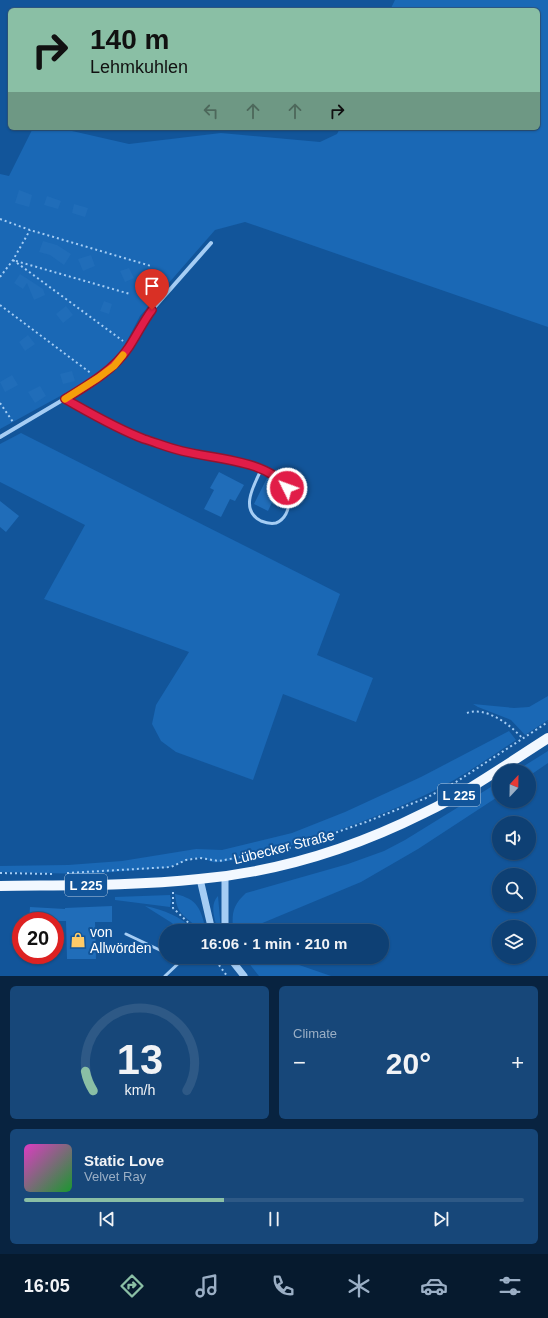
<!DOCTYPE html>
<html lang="en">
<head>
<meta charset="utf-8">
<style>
	body { margin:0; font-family:Helvetica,sans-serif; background:#174779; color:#f1f3f6; height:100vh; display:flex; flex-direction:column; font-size:15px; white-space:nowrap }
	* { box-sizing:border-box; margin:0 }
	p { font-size:13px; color:#9bafc5 }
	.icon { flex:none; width:22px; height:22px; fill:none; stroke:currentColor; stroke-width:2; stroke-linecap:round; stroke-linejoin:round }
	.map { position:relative; height:976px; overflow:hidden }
	.side { display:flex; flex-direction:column; gap:10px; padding:10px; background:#082340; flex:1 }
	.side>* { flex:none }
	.banner { position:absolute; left:8px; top:8px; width:532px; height:122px; border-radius:6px; box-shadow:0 1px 3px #0004,0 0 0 1px #2e5986; background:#8abfa5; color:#111; overflow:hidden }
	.needle { width:26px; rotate:22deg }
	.fabs { position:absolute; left:492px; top:764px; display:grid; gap:8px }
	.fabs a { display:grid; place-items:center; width:44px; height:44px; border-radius:50%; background:#0e4074; box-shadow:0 1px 3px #0004,0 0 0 1px #2e5986; font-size:20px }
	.speed { position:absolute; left:12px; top:912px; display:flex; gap:8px; font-size:20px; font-weight:700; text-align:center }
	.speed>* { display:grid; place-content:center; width:52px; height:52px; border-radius:50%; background:#0e4074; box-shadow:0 1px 3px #0004,0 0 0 1px #2e5986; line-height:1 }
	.speed .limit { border:6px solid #d22; background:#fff; color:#111 }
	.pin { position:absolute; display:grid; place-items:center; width:34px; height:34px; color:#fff; margin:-41px -17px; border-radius:50% 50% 50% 0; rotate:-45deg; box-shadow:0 0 4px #0007 }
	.pin .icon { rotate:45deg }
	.me { position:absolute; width:44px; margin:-22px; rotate:312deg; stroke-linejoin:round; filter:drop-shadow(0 0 3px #0008) }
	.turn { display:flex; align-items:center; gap:14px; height:84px; padding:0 16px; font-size:18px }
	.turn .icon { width:52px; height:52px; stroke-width:2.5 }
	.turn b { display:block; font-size:28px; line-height:34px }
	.lanes { display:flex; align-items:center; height:38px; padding:0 16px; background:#0003; justify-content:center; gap:20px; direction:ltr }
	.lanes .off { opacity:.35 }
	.big { font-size:30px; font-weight:800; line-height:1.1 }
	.side .widget { flex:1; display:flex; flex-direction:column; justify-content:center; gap:6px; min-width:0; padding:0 14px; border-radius:6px; background:#174779 }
	.side .dial { align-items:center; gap:0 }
	.dial svg { height:104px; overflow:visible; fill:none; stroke:#2e5986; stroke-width:7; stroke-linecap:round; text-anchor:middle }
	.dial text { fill:#f1f3f6; stroke:none }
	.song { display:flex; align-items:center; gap:12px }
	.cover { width:48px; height:48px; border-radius:6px; background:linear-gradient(135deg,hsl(310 70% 55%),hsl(130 70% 35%)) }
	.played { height:4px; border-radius:2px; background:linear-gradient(90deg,#8abfa5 40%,#2e5986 40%) }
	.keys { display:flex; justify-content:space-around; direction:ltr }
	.heat { display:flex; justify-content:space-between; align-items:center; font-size:22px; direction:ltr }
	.side .tiles { flex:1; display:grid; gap:10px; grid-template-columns:1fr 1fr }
	.widget:last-child { grid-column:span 2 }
	.trip { position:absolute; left:159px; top:924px; width:230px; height:40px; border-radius:20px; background:#0e4074; box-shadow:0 1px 3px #0004,0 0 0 1px #2e5986; font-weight:800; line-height:40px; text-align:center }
	.tabs { display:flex; height:64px; justify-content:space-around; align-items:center; background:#061a2e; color:#9bafc5 }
	.tabs .icon { width:28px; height:28px }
	.tabs .active { color:#8abfa5 }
	.tabs b { font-size:18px; color:#f1f3f6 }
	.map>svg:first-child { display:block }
	.green { fill:#1a68b5 }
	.building { fill:#206db9 }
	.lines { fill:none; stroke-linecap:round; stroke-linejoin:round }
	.path { stroke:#a5cdf4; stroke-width:2; stroke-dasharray:2 3; stroke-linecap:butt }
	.service { stroke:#a5cdf4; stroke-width:3 }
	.minor { stroke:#a5cdf4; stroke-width:4 }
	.tertiary { stroke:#a5cdf4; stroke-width:7 }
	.primary { stroke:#f2f8ff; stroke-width:10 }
	.route-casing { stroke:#92132f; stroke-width:10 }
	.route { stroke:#e11d48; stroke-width:7 }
	.slow { stroke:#f59e0b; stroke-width:7 }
	.labels { text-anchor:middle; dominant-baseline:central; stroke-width:4; stroke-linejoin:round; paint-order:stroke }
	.shield { fill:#12559a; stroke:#b8cce1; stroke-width:1 }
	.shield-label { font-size:13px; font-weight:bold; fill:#fff }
	.street-label { font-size:14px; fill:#fff; stroke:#12559a }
	.poi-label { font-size:14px; fill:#fff; stroke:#12559a; text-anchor:start }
</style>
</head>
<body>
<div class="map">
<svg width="548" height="976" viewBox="0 0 548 976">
	<rect width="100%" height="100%" fill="#12559a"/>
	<path class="green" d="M395 0H548V327L245 222 215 230 140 316 121 352 97 376 0 429V174L9 176 33 128H59L129 144 221 133 320 142 337 134 340 128H538V10H390Z
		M21 433 340 594 317 655 373 678 356 722 283 694 253 780 176 752 161 741 152 724 156 705 189 652 44 599 85 525 0 482V444Z
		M548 696V720L525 735 511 720 478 707 473 704 514 708 529 707Z
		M509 731 516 740C486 760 456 781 423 796 362 824 299 846 233 860 227 861 218 863 212 862 209 861 205 858 201 858 188 857 178 865 166 868L86 874 0 872V866L68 865 122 861 196 849 222 850 292 833 345 812 421 777Z
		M548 751V763L529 776V771H516Z
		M499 782V796L418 849 361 882 243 931H233C232 913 232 906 246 893L348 864 384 851 405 840Z
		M175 894C198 899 201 909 206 931H200C187 915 177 918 175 894Z
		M170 895 171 900 170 907 115 900V897Z
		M218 896 221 931H218C215 920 209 905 218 896Z
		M145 906C164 910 181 916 194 931H180L172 923Z
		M244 957H276L331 976H259Z"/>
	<path class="building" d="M19 190 32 195 29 207 15 203Z
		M47 196 61 201 58 209 44 205Z
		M74 204 88 208 85 217 72 213Z
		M43 241 57 245 71 254 64 265 50 255 39 252Z
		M91 255 95 266 83 271 78 259Z
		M129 268 134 278 125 282 120 271Z
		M20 274 43 289 45 295 34 300 27 283 23 289 14 283Z
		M104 301 112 304 109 314 100 311Z
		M66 306 73 315 63 323 56 314Z
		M28 335 35 344 25 351 19 342Z
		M72 371 75 381 63 384 60 374Z
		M12 375 18 385 5 392 0 382Z
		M40 386 46 396 35 403 28 392Z
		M219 472 244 485 235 501 230 499 221 517 204 509 214 490 210 488Z
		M267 478 280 485 268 511 254 504Z
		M0 501 19 516 6 532 0 527Z
		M112 906V922H95L96 959H67L66 921H29L30 907 65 909V908Z"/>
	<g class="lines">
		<path class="path" d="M0 219 30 230 151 266
			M13 260 123 341
			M16 261 130 294
			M0 277 13 260 30 230
			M0 305 92 374
			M0 403 13 422
			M467 713C486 706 511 725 523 739
			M0 873 55 874
			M67 873 171 867 186 860 200 858 219 861 294 847 366 822 426 798 456 782 548 722
			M173 892V908L197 931
			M219 965 227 976"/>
		<path class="service" d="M65 399C101 420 140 440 181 451 213 460 248 459 278 477 292 485 294 516 276 523 271 524 266 523 261 521 239 510 254 485 261 470
			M126 934 166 953
			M175 957C193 964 204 965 222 957
			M165 976 182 960"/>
		<path class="minor" d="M0 437 88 385 114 366 129 346 142 324 152 310 211 243"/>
		<path class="tertiary" d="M225 876V931
			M200 879 212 931
			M229 957 244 976"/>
		<path class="primary" d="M0 886C66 885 133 886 199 879 277 872 354 848 424 813 468 792 507 764 548 738"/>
	</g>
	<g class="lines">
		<g class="route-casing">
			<path id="route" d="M152 310C143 322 137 335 129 347 114 370 88 385 65 399 90 413 117 429 144 439 157 443 169 448 182 451 213 459 268 460 287 488"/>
		</g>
		<use href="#route" class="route"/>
		<path class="slow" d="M65 399 98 378 114 366 123 355"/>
	</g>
	<defs>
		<g id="shop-bare" transform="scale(1.2)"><path d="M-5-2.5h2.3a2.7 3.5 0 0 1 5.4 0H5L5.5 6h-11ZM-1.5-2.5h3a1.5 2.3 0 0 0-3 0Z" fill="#ffcb68" stroke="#12559a" stroke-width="2.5" paint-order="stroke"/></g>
	</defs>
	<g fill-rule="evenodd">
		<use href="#shop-bare" x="78" y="940"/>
	</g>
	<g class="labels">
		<g class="shield">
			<rect x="438" y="784" width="42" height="22" rx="3"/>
			<rect x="65" y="874" width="42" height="22" rx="3"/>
		</g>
		<g class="shield-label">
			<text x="459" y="795">L 225</text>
			<text x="86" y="885">L 225</text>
		</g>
		<g class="street-label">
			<text transform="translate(284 847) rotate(-14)">Lübecker Straße</text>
		</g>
		<g class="poi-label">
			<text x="90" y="932">von<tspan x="90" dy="16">Allwörden</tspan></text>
		</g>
	</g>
</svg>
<div class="fabs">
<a><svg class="needle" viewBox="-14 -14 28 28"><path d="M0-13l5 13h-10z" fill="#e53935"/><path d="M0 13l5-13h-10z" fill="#9bafc5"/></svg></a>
<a><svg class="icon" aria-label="sound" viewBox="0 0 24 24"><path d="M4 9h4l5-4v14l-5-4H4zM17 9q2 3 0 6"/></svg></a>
<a><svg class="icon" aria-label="search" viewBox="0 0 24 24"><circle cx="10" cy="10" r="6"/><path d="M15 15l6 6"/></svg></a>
<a><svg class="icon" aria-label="layers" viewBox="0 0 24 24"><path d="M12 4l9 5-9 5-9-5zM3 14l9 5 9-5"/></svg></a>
</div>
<div class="speed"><div class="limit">20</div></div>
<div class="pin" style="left:152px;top:310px;background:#d93025"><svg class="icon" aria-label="arrive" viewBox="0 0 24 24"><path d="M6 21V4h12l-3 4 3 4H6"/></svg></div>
<svg class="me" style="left:287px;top:488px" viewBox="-20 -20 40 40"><circle r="17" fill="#e11d48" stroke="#fff" stroke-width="3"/><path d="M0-11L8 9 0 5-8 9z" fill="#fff"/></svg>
<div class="trip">16:06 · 1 min · 210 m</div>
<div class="banner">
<div class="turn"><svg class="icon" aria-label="right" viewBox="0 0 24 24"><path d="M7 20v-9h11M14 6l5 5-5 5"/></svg><div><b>140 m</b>Lehmkuhlen</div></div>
<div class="lanes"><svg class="icon off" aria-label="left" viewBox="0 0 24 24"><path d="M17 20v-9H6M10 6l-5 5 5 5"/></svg><svg class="icon off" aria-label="ahead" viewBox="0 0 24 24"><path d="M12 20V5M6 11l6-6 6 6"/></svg><svg class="icon off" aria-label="ahead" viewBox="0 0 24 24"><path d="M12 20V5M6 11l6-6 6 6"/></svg><svg class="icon" aria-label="right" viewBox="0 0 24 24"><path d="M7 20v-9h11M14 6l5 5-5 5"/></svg></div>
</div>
</div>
<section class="side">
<div class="tiles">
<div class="widget dial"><svg viewBox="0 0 100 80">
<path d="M14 69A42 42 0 1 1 86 69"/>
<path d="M14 69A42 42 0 0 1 8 54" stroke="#8abfa5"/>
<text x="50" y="56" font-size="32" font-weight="700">13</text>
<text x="50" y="72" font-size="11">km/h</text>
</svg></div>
<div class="widget"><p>Climate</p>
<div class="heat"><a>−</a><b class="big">20°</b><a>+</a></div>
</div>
<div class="widget">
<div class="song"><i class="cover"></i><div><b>Static Love</b><p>Velvet Ray</p></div></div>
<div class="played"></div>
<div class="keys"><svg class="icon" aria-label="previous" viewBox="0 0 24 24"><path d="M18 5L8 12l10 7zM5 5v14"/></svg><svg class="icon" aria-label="pause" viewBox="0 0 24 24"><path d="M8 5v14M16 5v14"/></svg><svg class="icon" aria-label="next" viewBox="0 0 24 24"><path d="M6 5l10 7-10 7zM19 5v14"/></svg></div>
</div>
</div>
</section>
<nav class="tabs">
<b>16:05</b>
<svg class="icon active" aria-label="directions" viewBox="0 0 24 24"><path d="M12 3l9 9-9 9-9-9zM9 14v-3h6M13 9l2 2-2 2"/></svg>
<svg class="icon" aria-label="music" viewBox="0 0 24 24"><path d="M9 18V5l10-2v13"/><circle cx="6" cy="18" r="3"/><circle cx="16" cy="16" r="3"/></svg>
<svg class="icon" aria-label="phone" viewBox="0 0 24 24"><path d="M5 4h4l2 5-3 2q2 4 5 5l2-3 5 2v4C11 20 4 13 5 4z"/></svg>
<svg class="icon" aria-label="climate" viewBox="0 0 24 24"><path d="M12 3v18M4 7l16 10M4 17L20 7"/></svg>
<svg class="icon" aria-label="car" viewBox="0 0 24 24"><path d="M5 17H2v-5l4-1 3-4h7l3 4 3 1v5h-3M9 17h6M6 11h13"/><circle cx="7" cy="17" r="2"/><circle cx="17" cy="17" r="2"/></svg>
<svg class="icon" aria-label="filters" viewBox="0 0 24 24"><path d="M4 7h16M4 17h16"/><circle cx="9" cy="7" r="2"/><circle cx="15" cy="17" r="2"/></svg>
</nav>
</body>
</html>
